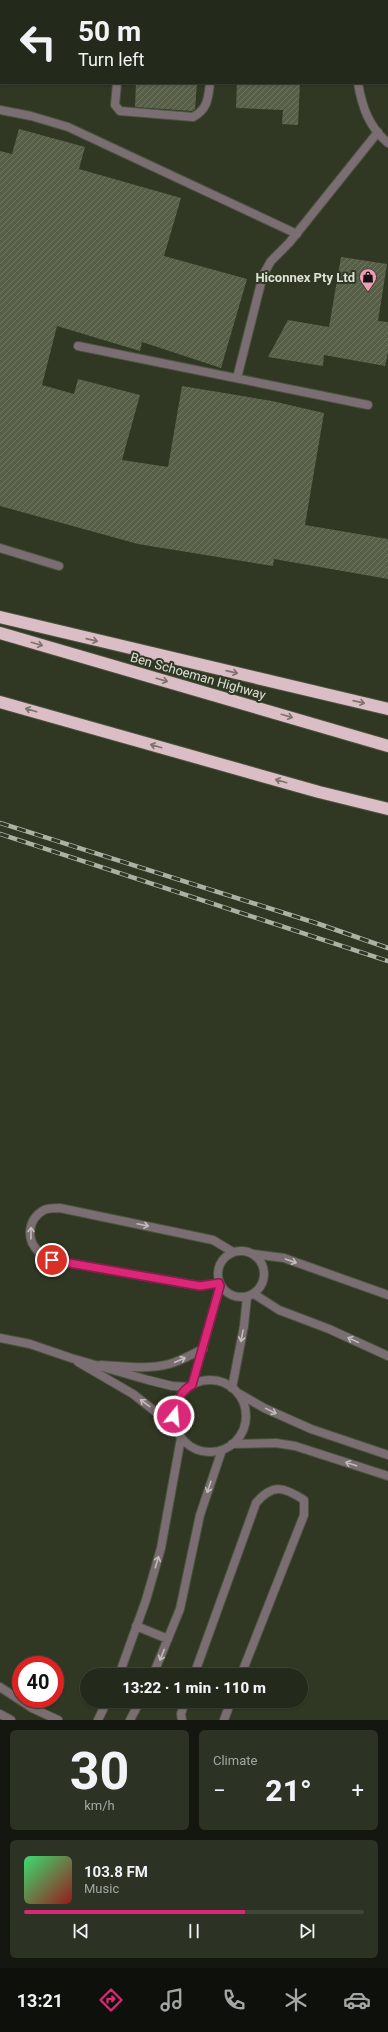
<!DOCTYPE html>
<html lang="en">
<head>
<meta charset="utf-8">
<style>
	body { margin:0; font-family:Roboto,sans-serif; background:#2c3224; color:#f1f3f6; height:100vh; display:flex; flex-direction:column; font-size:15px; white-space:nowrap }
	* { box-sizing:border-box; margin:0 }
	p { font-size:13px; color:#a3a7a3 }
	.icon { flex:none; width:22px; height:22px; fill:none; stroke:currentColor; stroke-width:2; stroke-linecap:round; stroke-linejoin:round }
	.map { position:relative; height:1720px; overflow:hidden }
	.details { display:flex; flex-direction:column; gap:10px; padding:10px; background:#14170f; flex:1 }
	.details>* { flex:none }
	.top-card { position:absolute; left:0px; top:0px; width:388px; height:84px; box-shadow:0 1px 3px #0004,0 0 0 1px #41463a; background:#242a1b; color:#f1f3f6; overflow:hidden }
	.speed { position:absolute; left:12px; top:1656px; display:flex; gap:8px; font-size:20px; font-weight:700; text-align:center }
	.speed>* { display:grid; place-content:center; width:52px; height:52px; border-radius:50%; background:#242a1b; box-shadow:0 1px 3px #0004,0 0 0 1px #41463a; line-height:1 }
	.speed .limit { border:6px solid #d22; background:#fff; color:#111 }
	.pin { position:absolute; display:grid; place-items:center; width:34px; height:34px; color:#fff; margin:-17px; border:2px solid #fff; border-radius:50%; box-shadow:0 1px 4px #0007 }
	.me { position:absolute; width:44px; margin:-22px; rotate:17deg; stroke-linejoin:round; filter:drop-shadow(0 0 3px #0008) }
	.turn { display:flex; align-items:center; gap:14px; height:84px; padding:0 12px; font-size:18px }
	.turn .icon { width:52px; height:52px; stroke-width:2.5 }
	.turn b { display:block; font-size:28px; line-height:34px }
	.big { font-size:30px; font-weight:800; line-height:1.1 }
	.details .tile { flex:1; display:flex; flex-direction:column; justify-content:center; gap:6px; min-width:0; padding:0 14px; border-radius:6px; background:#2c3224 }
	.details .dial { align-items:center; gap:0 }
	.dial b { font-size:52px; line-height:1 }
	.song { display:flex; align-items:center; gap:12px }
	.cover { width:48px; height:48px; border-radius:6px; background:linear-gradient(135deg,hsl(140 70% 55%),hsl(0 70% 35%)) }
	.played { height:4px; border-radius:2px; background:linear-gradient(90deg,#db2777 65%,#41463a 65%) }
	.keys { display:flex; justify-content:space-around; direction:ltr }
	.heat { display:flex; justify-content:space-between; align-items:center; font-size:22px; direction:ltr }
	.details .tiles { flex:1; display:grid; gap:10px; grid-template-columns:1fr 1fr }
	.tile:last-child { grid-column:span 2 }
	.trip { position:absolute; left:80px; top:1668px; width:228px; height:40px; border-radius:20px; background:#242a1b; box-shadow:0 1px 3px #0004,0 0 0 1px #41463a; font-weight:800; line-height:40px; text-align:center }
	.tab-bar { display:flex; height:64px; justify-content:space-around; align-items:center; background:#0e110b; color:#a3a7a3 }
	.tab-bar .icon { width:28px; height:28px }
	.tab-bar .selected { color:#db2777 }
	.tab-bar b { font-size:18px; color:#f1f3f6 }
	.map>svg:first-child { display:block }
	.building { fill:url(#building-hatch) }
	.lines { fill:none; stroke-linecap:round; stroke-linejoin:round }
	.service-casing { stroke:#4c5340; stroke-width:10 }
	.minor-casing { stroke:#4c5340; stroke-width:10 }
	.tertiary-casing { stroke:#4c5340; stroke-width:10 }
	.motorway-casing { stroke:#4c5340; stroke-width:14 }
	.service { stroke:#7b6e72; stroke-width:8 }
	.minor { stroke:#7b6e72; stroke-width:8 }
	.tertiary { stroke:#7b6e72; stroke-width:8 }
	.motorway { stroke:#dbbdc5; stroke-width:12 }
	.rail-casing { stroke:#acb2a3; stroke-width:4.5 }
	.rail { stroke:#303824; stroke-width:3; stroke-dasharray:9; stroke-linecap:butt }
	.oneway { stroke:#7d746c }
	.oneway2 { stroke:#bfbeb7 }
	.route-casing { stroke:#8e194d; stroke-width:10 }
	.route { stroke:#db2777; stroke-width:7 }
	.labels { text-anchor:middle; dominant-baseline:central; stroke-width:4; stroke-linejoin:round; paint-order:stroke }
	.poi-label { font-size:13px; font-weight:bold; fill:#dce1d4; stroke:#303824; text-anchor:end }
	.street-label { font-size:13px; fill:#dce1d4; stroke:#303824 }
</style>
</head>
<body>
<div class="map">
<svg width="388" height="1720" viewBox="0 0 388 1720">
	<defs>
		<pattern id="building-hatch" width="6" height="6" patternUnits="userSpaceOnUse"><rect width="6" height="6" fill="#575f49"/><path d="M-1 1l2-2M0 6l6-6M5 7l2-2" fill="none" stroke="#6f7662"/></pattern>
	</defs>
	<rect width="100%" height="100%" fill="#303824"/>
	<path class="building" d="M136 83H197L195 109 192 111 135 107Z
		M237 83H300L298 125 282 124 283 110 236 108Z
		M19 129 85 147 79 169 181 198 164 256 247 279 221 368 142 342 140 351 57 326 42 385 74 394 78 379 140 395 122 460 168 467 182 386 272 401 324 413 305 525 388 539V579L274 559 273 566 138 544 0 506V151L12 154Z
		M341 257 387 264 378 321 388 322V353L385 366 324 355 323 366 268 357 288 320 329 327Z"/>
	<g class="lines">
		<g class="service-casing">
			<path id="service" d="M122 1V0
				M217 1V0
				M117 83 115 105 120 111 193 117C208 109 208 98 210 83
				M0 110 31 116 68 127 297 234
				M78 346 368 405
				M237 378 263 275 271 261 289 243 378 132
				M0 548 59 566
				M218 1274a23 23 0 1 1 46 0a23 23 0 1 1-46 0Z
				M253 1254 284 1258 388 1295
				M219 1283 200 1286 52 1260C48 1258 42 1256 39 1252 25 1239 28 1219 44 1210 48 1208 55 1208 60 1208L213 1240 233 1252
				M254 1294 279 1310 329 1329 388 1356
				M101 1365C123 1366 147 1370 169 1364 181 1361 192 1354 203 1349
				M192 1385 220 1286
				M232 1388 244 1326 247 1297
				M136 1626 168 1639
				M119 1675 146 1600 161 1548 181 1438
				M153 1675 180 1609 200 1515 222 1450
				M194 1675 256 1503C273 1483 284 1487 304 1500V1515L241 1675
				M0 1687 32 1708 58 1720
				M0 1714 11 1720
				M98 1720 107 1701
				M130 1720 140 1701
				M182 1720 181 1714 185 1701
				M224 1720 231 1701"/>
		</g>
		<g class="minor-casing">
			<path id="minor" d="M352 0V1
				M358 83C362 107 369 127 388 143"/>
		</g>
		<g class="tertiary-casing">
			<path id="tertiary" d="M0 1338 30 1344 71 1358 148 1380 172 1386 189 1387
				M78 1362 133 1394 175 1427
				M174 1416a36 36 0 1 1 72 0a36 36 0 1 1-72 0Z
				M238 1393 264 1408 311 1429 388 1455
				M232 1444 276 1443 295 1446 388 1476"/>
		</g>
		<g class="motorway-casing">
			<path id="motorway" d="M0 617 388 709
				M0 633 388 746
				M0 702 319 792 388 809"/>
		</g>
		<use href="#service" class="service"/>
		<use href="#minor" class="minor"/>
		<use href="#tertiary" class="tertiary"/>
		<use href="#motorway" class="motorway"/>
		<g class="rail-casing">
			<path id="rail" d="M0 823 319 924 388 948
				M0 834 388 961"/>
		</g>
		<use href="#rail" class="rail"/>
	</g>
	<defs><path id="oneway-shaft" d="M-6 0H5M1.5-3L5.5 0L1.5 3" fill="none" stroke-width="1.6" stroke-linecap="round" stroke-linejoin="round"/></defs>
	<g class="oneway">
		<use href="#oneway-shaft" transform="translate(92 640) rotate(13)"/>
		<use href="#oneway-shaft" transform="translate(37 644) rotate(16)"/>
		<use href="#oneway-shaft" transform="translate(232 672) rotate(13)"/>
		<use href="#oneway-shaft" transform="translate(162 680) rotate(16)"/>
		<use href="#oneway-shaft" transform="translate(359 702) rotate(13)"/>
		<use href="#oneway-shaft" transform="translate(31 710) rotate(-164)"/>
		<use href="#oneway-shaft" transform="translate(287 716) rotate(16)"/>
		<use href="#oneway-shaft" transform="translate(156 746) rotate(-164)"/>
		<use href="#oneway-shaft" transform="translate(281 781) rotate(-164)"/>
	</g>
	<g class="oneway2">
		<use href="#oneway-shaft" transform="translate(143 1225) rotate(12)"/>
		<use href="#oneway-shaft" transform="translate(31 1233) rotate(-89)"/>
		<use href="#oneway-shaft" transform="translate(291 1261) rotate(19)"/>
		<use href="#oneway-shaft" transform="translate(242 1336) rotate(101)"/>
		<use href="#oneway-shaft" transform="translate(353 1340) rotate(-155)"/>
		<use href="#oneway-shaft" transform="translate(180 1360) rotate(-24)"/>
		<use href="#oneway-shaft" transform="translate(145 1403) rotate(-143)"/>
		<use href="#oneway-shaft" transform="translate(271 1411) rotate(26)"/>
		<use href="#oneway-shaft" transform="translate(351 1464) rotate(-162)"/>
		<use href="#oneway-shaft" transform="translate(209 1487) rotate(108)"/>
		<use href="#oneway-shaft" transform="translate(157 1562) rotate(-73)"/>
		<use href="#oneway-shaft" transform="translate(162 1655) rotate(112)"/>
	</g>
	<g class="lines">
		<g class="route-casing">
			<path id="route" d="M52 1260 200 1286 219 1283 220 1286 192 1385C180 1391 176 1403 174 1416"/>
		</g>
		<use href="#route" class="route"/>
	</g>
	<defs>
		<g id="shop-pin" transform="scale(0.9)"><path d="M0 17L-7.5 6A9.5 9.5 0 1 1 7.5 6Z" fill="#f09ab5" stroke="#303824"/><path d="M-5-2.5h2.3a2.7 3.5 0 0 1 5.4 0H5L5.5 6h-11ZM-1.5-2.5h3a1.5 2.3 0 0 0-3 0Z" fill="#111"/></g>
	</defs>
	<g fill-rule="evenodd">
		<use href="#shop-pin" x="368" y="277"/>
	</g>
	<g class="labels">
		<g class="poi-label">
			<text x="355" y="277">Hiconnex Pty Ltd</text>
		</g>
		<g class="street-label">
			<text transform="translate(198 676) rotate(16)">Ben Schoeman Highway</text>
		</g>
	</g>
</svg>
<div class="speed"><div class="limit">40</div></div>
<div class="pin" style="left:52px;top:1260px;background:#d93025"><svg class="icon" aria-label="arrive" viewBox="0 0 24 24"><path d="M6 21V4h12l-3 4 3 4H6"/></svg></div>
<svg class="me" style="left:174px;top:1416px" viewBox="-20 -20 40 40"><circle r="17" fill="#db2777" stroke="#fff" stroke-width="3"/><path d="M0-11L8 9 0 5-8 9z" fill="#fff"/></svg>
<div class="trip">13:22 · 1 min · 110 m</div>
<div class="top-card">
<div class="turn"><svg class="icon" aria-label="left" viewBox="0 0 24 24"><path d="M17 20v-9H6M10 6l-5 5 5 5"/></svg><div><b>50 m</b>Turn left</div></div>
</div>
</div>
<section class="details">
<div class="tiles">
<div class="tile dial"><b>30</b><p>km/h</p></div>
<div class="tile"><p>Climate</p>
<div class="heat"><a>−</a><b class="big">21°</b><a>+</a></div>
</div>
<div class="tile">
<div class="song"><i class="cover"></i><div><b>103.8 FM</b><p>Music</p></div></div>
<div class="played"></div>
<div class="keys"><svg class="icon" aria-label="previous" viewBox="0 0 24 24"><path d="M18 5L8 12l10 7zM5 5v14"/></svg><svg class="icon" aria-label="pause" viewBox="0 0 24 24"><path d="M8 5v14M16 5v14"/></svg><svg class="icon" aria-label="next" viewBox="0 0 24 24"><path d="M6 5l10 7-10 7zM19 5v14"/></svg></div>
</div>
</div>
</section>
<nav class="tab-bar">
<b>13:21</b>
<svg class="icon selected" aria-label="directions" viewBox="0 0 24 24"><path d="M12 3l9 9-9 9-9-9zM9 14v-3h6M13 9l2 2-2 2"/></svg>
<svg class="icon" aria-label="music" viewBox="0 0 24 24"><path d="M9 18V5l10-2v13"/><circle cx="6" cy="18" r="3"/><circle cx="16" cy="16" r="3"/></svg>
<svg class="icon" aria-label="phone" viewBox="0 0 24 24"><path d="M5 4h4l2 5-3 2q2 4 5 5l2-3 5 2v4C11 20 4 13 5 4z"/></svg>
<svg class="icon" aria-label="climate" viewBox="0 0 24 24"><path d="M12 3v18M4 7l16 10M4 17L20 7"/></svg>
<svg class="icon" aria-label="car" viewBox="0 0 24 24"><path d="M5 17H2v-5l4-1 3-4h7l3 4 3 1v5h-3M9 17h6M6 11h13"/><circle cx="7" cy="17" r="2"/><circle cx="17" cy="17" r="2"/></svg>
</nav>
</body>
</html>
